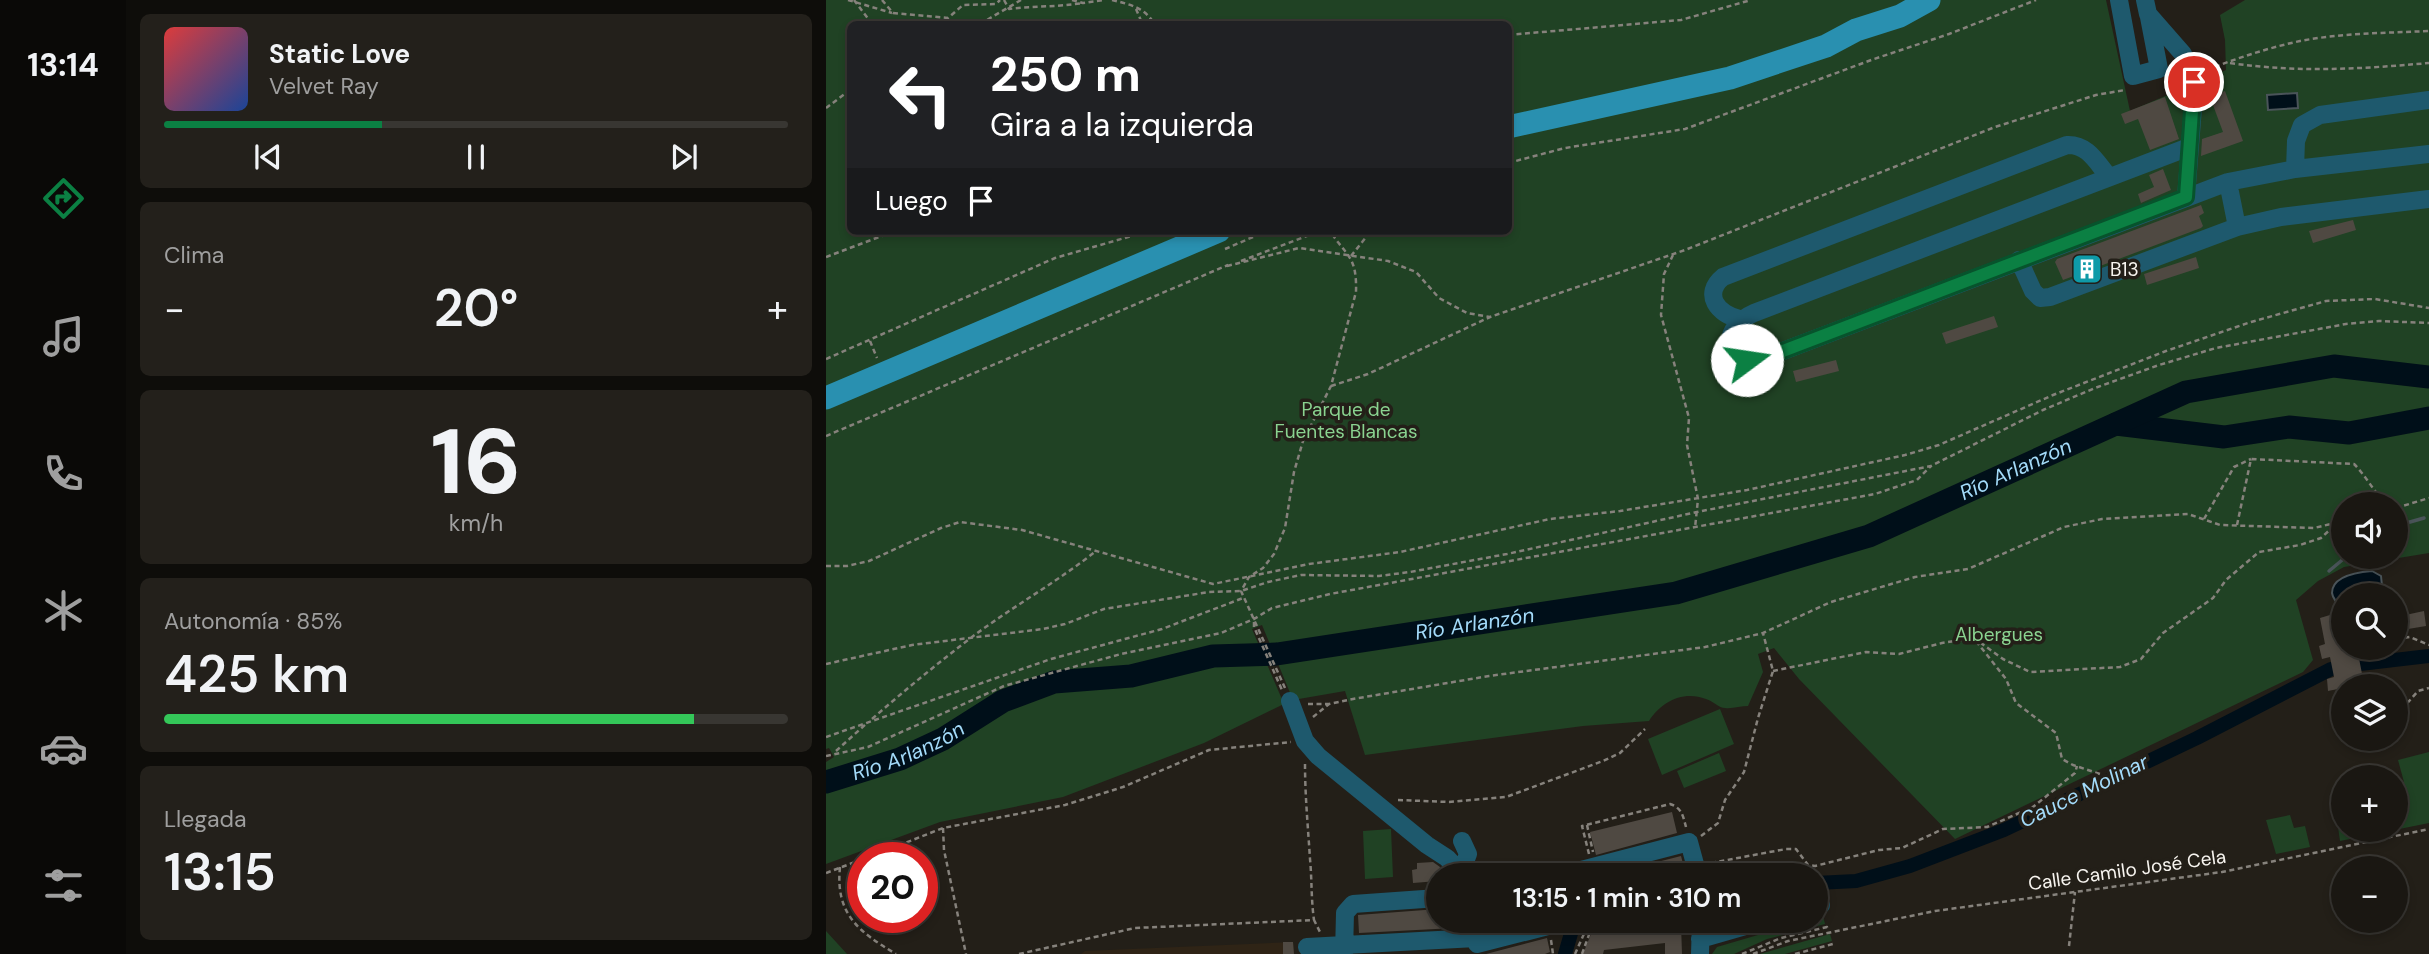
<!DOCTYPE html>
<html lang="es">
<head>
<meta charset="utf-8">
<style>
	body { margin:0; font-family:"DM Sans",sans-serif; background:#23201b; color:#f1f3f6; height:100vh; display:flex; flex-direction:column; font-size:26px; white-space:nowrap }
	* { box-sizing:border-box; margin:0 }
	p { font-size:23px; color:#9f9f9f }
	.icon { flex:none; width:38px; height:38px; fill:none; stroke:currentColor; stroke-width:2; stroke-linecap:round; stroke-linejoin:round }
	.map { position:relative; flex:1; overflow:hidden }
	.side { display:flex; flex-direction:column; gap:14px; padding:14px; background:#0e0d0a; width:700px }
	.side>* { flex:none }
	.banner { position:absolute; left:21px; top:21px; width:665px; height:214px; border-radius:10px; box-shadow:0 4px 10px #0003,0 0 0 2px #383632; background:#202124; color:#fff; overflow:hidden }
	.controls { position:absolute; left:1505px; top:492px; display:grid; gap:14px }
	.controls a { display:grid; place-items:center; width:77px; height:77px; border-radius:50%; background:#1a1712; box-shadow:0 4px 10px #0003,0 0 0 2px #383632; font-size:35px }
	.speed { position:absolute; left:21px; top:842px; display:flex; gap:14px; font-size:35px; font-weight:700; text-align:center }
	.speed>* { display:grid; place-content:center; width:91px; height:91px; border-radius:50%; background:#1a1712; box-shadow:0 4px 10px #0003,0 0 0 2px #383632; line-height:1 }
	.speed .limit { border:10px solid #d22; background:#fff; color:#111 }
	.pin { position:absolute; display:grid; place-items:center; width:60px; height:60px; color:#fff; margin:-30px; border:4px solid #fff; border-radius:50%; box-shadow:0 2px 7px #0007 }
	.me { position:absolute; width:77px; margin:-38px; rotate:76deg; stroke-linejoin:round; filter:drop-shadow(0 0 5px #0008) }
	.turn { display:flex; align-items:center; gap:24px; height:147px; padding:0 28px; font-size:32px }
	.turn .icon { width:91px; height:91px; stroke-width:2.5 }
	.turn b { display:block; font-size:49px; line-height:60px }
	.then { display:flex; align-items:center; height:66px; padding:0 28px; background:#0003; gap:14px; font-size:26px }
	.big { font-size:52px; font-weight:600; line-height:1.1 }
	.side .widget { flex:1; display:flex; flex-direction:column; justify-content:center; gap:10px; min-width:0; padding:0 24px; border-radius:10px; background:#23201b }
	.side .dial { align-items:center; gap:0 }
	.dial b { font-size:91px; line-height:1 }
	.song { display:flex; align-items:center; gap:21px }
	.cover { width:84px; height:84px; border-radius:10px; background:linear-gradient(135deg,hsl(0 70% 55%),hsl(220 70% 35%)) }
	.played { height:7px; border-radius:4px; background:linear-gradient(90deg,#0b8043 35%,#383632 35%) }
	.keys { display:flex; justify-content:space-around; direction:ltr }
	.heat { display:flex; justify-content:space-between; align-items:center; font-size:38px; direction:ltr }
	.charge { height:10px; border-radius:5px; background:linear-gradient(90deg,#34c759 85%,#383632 0) }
	.trip { position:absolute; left:600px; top:863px; width:402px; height:70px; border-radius:35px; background:#1a1712; box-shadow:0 4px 10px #0003,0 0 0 2px #383632; font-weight:600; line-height:70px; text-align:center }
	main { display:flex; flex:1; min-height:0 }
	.tab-bar { display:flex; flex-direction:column; width:126px; justify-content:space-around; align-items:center; background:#0a0907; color:#9f9f9f }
	.tab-bar .icon { width:49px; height:49px }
	.tab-bar .active { color:#0b8043 }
	.tab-bar b { font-size:32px; color:#f1f3f6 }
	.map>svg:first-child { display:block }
	.industrial { fill:#2f2416 }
	.green { fill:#204224; fill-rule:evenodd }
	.water { fill:#000f19; stroke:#4a5459; stroke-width:2 }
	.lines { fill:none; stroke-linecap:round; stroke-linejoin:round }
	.stream { stroke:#4a5459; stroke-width:3.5 }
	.canal { stroke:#000f19; stroke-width:14 }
	.river { stroke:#000f19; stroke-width:23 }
	.building { fill:#4f4942 }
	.path { stroke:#86827c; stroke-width:2.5; stroke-dasharray:5 3.5; stroke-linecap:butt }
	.minor { stroke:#1e596d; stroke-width:18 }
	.major { stroke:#2990b0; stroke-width:23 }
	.route-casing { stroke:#07532c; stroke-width:18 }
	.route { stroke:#0b8043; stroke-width:12 }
	.labels { text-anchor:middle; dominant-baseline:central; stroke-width:7; stroke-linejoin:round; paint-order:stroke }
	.poi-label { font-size:19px; fill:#f7f4ef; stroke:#231f18; text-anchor:start }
	.park-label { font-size:19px; fill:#8ad390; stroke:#231f18 }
	.street-label { font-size:19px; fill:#f7f4ef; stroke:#231f18 }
	.water-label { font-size:21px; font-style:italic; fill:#a3dbfa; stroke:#231f18 }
</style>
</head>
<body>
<main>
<nav class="tab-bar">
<b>13:14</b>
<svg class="icon active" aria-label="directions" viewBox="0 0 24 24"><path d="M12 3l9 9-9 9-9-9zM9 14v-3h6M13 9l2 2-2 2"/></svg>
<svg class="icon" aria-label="music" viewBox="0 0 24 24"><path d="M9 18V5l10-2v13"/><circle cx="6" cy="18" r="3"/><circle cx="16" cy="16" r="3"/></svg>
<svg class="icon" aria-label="phone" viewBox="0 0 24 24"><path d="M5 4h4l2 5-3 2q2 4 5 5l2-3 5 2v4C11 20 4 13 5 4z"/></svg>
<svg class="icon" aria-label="climate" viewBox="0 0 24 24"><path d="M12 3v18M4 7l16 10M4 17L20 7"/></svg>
<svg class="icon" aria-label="car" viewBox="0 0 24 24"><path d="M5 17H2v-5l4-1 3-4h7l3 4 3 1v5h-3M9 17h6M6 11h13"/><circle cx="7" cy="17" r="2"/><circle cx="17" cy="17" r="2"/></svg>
<svg class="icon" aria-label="filters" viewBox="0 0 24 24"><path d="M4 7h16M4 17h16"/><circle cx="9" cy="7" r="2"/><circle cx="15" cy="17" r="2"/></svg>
</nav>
<section class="side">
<div class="widget">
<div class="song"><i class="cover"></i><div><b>Static Love</b><p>Velvet Ray</p></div></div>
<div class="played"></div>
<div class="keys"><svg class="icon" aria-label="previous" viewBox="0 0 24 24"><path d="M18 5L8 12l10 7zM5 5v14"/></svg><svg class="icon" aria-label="pause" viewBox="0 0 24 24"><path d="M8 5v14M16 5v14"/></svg><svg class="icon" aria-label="next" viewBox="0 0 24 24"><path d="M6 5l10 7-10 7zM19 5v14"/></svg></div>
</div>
<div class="widget"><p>Clima</p>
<div class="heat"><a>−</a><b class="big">20°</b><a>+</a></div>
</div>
<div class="widget dial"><b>16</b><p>km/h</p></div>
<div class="widget"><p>Autonomía · 85%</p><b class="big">425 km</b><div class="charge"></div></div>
<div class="widget"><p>Llegada</p><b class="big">13:15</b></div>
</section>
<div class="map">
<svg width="1603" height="954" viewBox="0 0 1603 954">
	<rect width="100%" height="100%" fill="#231f18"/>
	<path class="industrial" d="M467 942 468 954H255L259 951Z"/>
	<path class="green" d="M0 0H1280L1304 111 1400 70 1399 40 1394 15 1419 0H1603V553L1518 567 1492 581 1470 600 1487 660 1477 672 1129 839 973 679 948 648 932 654 937 672 922 706C915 706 906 709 899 708 893 708 887 701 880 699 857 690 835 702 823 721L757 726 539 755 519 691 467 700 436 625 426 629 458 704 378 743 237 797 114 822 0 864V762L8 757 3 748 0 749ZM24 24H682V231H24ZM1517 504H1570V556H1517Z
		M894 709 908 744 836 775 822 739Z
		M1603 752V823L1514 841 1510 813H1517V830H1570V784L1578 782 1572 760Z
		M893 753 900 771 858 788 851 771Z
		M1464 815 1468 828 1479 826 1484 847 1450 854 1440 820Z
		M565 829 567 877 539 879 537 831Z
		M997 916 999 924 941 939 908 954H886L891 947 980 921 990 920 991 917Z
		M821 921H855L766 931 773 927Z
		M0 931 21 954H0Z
		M1004 934 1006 941 959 954H934Z"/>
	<path class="water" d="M1471 93 1472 108 1442 110 1441 95Z
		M1546 571 1555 576 1556 586 1536 591 1535 595H1517V607C1512 604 1507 600 1506 593 1506 575 1534 572 1546 571Z"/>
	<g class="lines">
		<path class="stream" d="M1570 526 1598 518
			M1503 571 1521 556"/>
		<path class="canal" d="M1534 664 1603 656
			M990 883 1030 881 1084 866 1178 830 1371 738 1505 669 1514 667
			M739 954 746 930 755 920"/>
		<g class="river">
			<path d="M1290 424 1398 437 1463 427 1523 433 1603 418"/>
			<path id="s1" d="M0 782 74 759 117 739 177 701 228 682 305 676 387 656 451 654 850 593 1043 536 1360 392 1508 366 1603 377"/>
		</g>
	</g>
	<path class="building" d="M1399 91 1417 141 1375 156 1376 139 1397 132 1384 97Z
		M1339 97 1353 139 1324 150 1312 119 1299 124 1295 114Z
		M1337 169 1345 190 1315 203 1312 194 1328 187 1323 175Z
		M1375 205 1378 213 1373 216 1377 226 1375 228 1237 280 1229 262 1231 259Z
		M1527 220 1530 230 1487 243 1483 231Z
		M1370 257 1373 268 1321 285 1318 274Z
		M1168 316 1172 327 1120 344 1116 333Z
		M1010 360 1013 371 970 382 967 371Z
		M1598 611 1600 626 1570 631V617Z
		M1504 615 1507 628 1517 626V648H1531L1538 684 1517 686V688L1502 691 1501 679 1508 677 1504 657 1496 659 1493 646 1499 644 1494 618Z
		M846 812 851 833 770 855 764 832Z
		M855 856 860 875H789L788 873Z
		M607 862 614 867 612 881 587 883 586 870 591 869V863Z
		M612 909V920H648V927L533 933 532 915Z
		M855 924 856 954H839V943L778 950 777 954H757L765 934Z
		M721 938 724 952 719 954H660Z
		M457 942H467L468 954H457Z"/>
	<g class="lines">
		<path class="path" d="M22 0 66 13
			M28 0 46 24
			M56 0 67 13 122 18 137 5 170 4 174 0
			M178 0 183 9C208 6 231 7 257 3
			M246 0 257 3 277 0
			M286 0C303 4 320 8 328 24
			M310 9 316 23 320 24
			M154 24 195 0
			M682 35 855 20 925 0
			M1404 63C1474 73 1533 69 1603 63
			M1381 70C1411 58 1442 48 1474 41 1516 33 1560 33 1603 31
			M0 108 24 90
			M682 163 739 148 859 129 1048 59 1123 34 1210 0
			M399 249 441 231
			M847 255 838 274 835 315 863 418 861 445 872 499 869 528
			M525 256 545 231
			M0 257 69 231
			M415 261 494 231
			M401 266 473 248 562 261 590 272 613 298 641 313 664 317 859 250 1169 127 1270 95 1299 90
			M44 341 51 358
			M0 359 229 258 323 231
			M505 386 542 374 664 317
			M0 436 402 265
			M1570 508 1603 498
			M1378 519 1408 467 1425 459
			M1411 525 1425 459 1528 464C1540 476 1548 492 1560 504
			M0 566H21L43 561 115 528 134 522 196 530 387 584 483 564 574 552 724 519 794 511 921 490 1079 455 1113 445 1227 395 1340 351 1425 322 1500 301 1549 299 1603 308
			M428 622V627L456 690
			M1570 639 1584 637 1603 645
			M1150 641 1180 679 1190 703 1230 733 1236 759 1247 765 1274 774
			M0 664 86 645 217 629 239 624 278 609 383 592 415 591 442 582 475 575 553 576 584 572 681 554 871 512 1105 466 1217 410 1269 388 1333 365 1390 348 1520 324 1553 321 1603 323
			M947 671 1040 652 1073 654 1116 643 1148 638 1177 659 1204 672 1294 667 1315 659 1337 633 1387 598 1400 580 1433 552 1474 545 1495 538 1509 525
			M459 688 415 591 423 577 437 568 448 554 459 528 468 472 477 441 505 386 530 292C531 256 521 257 504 231
			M482 704H503
			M1570 716 1592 691 1603 688
			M487 717 503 704 527 699 663 676 879 647 937 633 1005 602 1089 577 1142 569 1238 527 1276 519 1362 514 1394 525 1488 528 1517 521
			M46 719C79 690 112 663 146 637 186 607 231 582 270 551
			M0 737 225 659 336 629 417 598
			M10 751 41 723
			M0 756 42 747 178 686 295 654 395 633 428 619 446 608 504 594 1049 494 1091 480 1105 466
			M479 764C479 796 482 827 484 859 486 880 485 899 488 920
			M572 800 623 802 680 797 777 761 794 753 819 729
			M761 825 767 852
			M117 828 118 850 140 954
			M875 836 892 823 899 800 918 772 932 718 947 671 937 633
			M763 854 756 826 844 804C856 808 857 816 860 827
			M41 858 117 828 239 805 297 787 383 750 465 742
			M885 863 960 849H970L982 865 989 866 1053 850 1076 848 1117 829 1161 827 1207 807 1249 773 1251 766
			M14 867C9 914 33 932 70 954
			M0 873 37 859
			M955 925 969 920
			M757 933 859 922
			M725 940 727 954
			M1243 946 1249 892
			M193 954 309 928 488 920 494 932
			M749 954 761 927 792 920
			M756 954 764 932
			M916 954 955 938 1001 927V931
			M927 954 962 941 1109 911 1396 872 1603 829
			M969 954 1007 944"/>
		<path class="minor" d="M1293 0 1307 76 1333 69 1323 17
			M1319 0 1322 14 1357 54 1369 82 1360 197
			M1363 147 928 313C894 328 897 361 936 359L1402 182 1469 169 1603 154
			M1469 169 1470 141 1476 125 1494 115 1603 100
			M1402 182 1411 227
			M1193 260 1207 291 1214 298 1224 297 1411 227 1455 217 1603 199
			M914 319C892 315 876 294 897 277L1241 145C1262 144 1271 163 1283 177
			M464 701 479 741 492 756 601 845 621 858 637 875
			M635 873 642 854 636 841
			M736 875 863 842 872 875
			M990 906 995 905
			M874 939 940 920
			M651 944 726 925
			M481 947 650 938
			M518 954 519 913 527 904 612 898
			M874 954 875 920"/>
		<path class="major" d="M682 127 904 78 1000 46 1030 30 1074 16 1103 0
			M0 398 393 231"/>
	</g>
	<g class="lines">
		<g class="route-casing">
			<path id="route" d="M921 360 936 359 1360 197 1368 82"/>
		</g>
		<use href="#route" class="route"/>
	</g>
	<defs>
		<g id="building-square" transform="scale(1.575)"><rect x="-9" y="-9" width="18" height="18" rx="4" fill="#0f9aa8" stroke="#231f18"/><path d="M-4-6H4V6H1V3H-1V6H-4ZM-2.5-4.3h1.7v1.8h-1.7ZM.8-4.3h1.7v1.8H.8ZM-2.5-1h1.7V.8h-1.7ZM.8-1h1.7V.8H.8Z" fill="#fff"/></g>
	</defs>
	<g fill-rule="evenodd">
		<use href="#building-square" x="1261" y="269"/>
	</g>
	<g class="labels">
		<g class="poi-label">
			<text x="1284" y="269">B13</text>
		</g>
		<g class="park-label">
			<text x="520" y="409">Parque de<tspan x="520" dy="22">Fuentes Blancas</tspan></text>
			<text x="1173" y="634">Albergues</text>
		</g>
		<g class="street-label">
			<text transform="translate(1301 870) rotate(-8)">Calle Camilo José Cela</text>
		</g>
		<g class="water-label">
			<text stroke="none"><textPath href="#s1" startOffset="1242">Río Arlanzón</textPath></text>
			<text stroke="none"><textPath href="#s1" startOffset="676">Río Arlanzón</textPath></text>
			<text stroke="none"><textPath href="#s1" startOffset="88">Río Arlanzón</textPath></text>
			<text transform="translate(1258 791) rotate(-26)">Cauce Molinar</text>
		</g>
	</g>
</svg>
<div class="controls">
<a><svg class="icon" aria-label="sound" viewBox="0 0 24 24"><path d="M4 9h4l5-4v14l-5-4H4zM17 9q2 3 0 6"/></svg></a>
<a><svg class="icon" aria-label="search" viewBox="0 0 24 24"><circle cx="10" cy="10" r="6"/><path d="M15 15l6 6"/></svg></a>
<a><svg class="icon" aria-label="layers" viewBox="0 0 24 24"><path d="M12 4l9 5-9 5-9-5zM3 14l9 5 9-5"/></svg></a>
<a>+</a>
<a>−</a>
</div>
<div class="speed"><div class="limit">20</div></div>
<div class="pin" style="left:1368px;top:82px;background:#d93025"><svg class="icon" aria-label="arrive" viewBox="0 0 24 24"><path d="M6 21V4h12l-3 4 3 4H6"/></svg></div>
<svg class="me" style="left:921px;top:360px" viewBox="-20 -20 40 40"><circle r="19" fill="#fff"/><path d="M0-13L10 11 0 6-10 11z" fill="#0b8043"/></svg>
<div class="trip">13:15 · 1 min · 310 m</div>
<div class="banner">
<div class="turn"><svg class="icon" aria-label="left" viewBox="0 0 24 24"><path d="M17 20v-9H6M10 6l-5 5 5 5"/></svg><div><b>250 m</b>Gira a la izquierda</div></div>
<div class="then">Luego<svg class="icon" aria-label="arrive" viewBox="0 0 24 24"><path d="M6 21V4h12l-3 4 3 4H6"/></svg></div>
</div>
</div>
</main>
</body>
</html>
